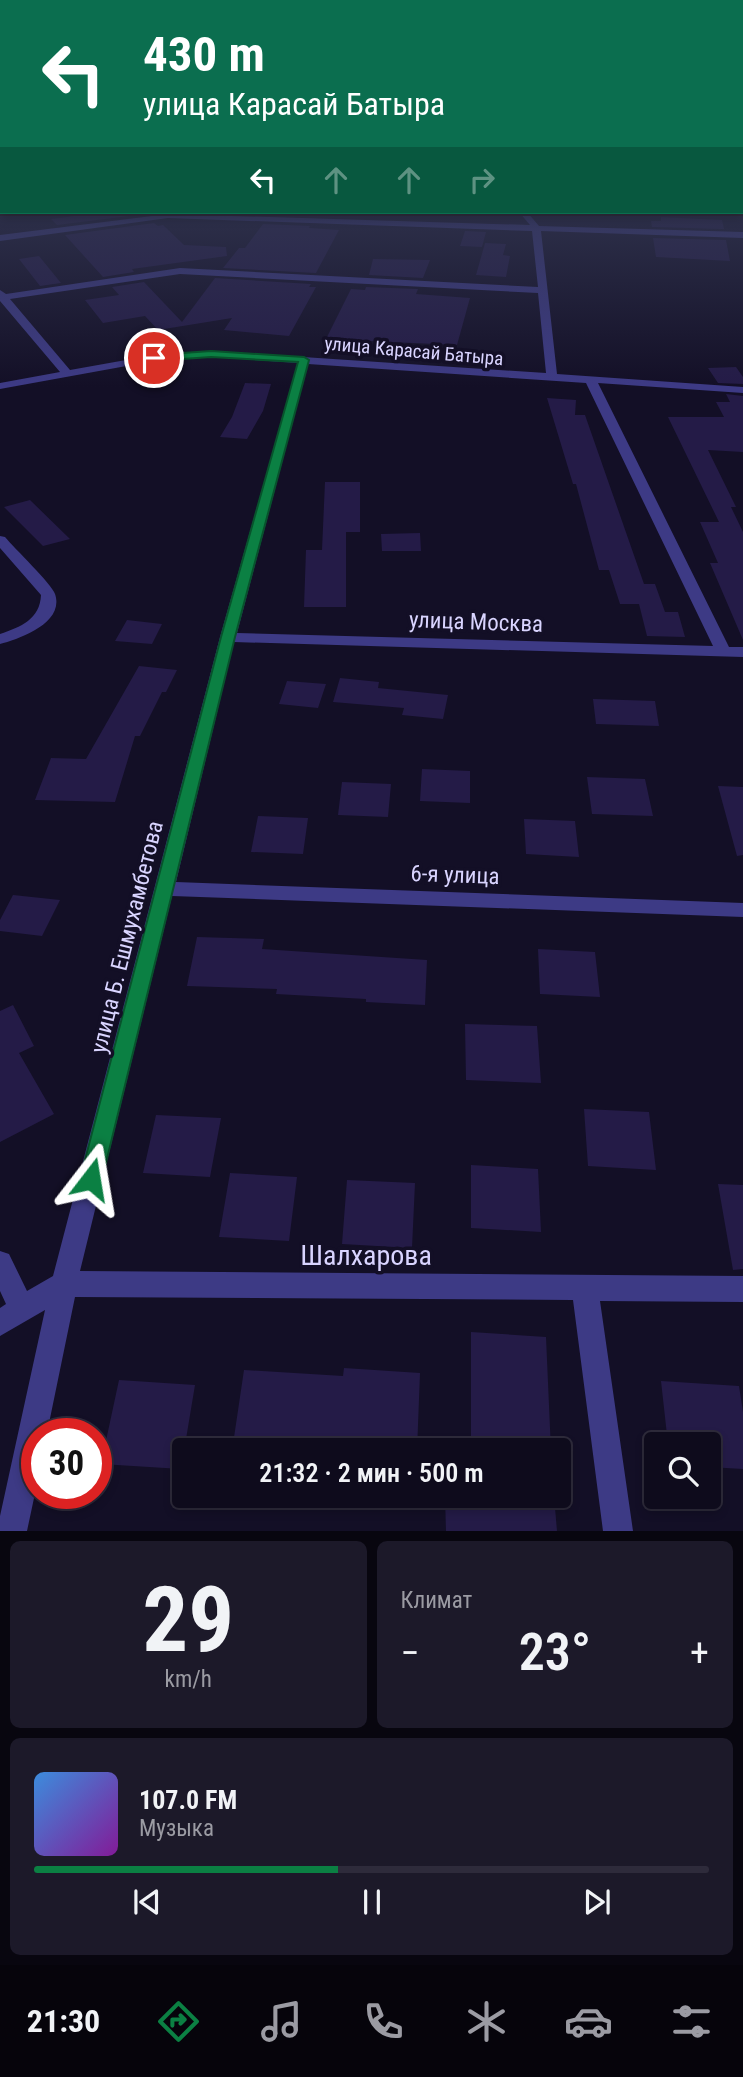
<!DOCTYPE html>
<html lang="ru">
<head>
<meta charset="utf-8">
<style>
	body { margin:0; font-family:"Roboto Condensed",sans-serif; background:#1c1929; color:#f1f3f6; height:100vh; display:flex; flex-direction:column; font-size:26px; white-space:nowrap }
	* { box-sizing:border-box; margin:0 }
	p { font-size:23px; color:#9b9ba3 }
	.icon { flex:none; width:38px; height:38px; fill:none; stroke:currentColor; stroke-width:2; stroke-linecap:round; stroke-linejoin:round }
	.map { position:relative; height:1531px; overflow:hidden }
	.details { display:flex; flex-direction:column; gap:10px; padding:10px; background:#08060f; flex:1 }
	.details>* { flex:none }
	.top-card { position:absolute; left:0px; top:0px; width:744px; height:214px; box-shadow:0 4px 10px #0003,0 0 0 2px #2e2b3b; background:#0b6e4f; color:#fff; overflow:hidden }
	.fabs { position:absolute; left:644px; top:1432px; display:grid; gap:14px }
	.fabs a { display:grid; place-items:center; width:77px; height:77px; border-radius:7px; background:#0e0b1c; box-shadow:0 4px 10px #0003,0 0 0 2px #2e2b3b; font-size:35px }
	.speed { position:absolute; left:21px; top:1418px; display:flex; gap:14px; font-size:35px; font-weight:700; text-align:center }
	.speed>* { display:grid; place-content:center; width:91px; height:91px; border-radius:50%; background:#0e0b1c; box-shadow:0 4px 10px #0003,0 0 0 2px #2e2b3b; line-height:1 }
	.speed .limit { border:10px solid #d22; background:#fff; color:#111 }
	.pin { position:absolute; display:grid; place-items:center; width:60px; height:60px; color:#fff; margin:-30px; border:4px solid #fff; border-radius:50%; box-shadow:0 2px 7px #0007 }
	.me { position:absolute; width:77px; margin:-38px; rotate:14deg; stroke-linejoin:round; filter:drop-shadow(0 0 5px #0008) }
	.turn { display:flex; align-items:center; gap:24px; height:147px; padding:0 28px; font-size:32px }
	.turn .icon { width:91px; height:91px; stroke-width:2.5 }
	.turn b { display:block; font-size:49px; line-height:60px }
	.lanes { display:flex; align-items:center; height:66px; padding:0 28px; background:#0003; justify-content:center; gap:35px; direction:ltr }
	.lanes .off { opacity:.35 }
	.big { font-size:52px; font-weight:600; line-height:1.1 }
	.details .widget { flex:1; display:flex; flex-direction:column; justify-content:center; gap:10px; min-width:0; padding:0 24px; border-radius:10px; background:#1c1929 }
	.details .dial { align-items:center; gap:0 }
	.dial b { font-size:91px; line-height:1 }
	.song { display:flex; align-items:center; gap:21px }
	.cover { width:84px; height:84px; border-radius:10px; background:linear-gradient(135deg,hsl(210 70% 55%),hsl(290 70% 35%)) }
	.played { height:7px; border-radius:4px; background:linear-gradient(90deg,#0b8043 45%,#2e2b3b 45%) }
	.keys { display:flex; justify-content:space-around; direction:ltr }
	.heat { display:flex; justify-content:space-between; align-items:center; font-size:38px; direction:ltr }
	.details .tiles { flex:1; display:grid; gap:10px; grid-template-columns:1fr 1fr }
	.widget:last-child { grid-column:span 2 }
	.trip { position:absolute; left:172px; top:1438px; width:399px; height:70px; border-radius:7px; background:#0e0b1c; box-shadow:0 4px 10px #0003,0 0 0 2px #2e2b3b; font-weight:600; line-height:70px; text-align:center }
	.tabs { display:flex; height:112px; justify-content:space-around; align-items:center; background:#06040b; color:#9b9ba3 }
	.tabs .icon { width:49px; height:49px }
	.tabs .current { color:#0b8043 }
	.tabs b { font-size:32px; color:#f1f3f6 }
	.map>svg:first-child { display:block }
	.building { fill:#241b47 }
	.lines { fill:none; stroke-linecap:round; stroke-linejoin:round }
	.minor { fill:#3d3a85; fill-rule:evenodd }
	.route { fill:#0b8043; stroke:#07532c; stroke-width:2 }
	.labels { text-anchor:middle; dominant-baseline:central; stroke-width:7; stroke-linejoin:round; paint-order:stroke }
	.far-street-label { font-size:19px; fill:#d9d4ff; stroke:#130f26 }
	.street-label { font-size:23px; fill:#d9d4ff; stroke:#130f26 }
	.near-street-label { font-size:28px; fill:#d9d4ff; stroke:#130f26 }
</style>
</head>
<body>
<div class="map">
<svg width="743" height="1531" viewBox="0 0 743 1531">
	<rect width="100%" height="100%" fill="#130f26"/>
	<path class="building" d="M106 212H143L145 214 57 225 51 219Z
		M661 217 722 220 724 229 652 227 651 221H661Z
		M154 223 158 226 163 225 184 245 226 247 227 256 132 269 134 272 103 277 65 235Z
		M263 224 310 226 309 228 339 230 316 273 223 268 239 248H245Z
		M465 231 486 232 482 247 460 246Z
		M653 238 726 240 730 261 656 257Z
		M485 243 506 244 503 255 510 256 506 277 476 275Z
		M39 256 61 283 40 286 19 259Z
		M373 259 430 260 423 278 369 275Z
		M215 278 311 284 309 287H316L289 336 224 330 232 318 158 330 145 316 103 323 85 300 119 295 112 287 144 282 182 322Z
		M366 287 418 289 416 294 470 298 457 345 326 339 351 289 365 290Z
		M736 367 743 377V384L718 383 708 368Z
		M245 383 271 384 263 411 247 439 220 437 232 417Z
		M726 394 743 396V452L708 450 736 507H731L743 532V640L710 563H718L700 522H719L668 417H724L716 402H730Z
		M547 398 576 400 575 415H585L644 584H655L665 612H678L685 637 647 636 639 604H620L609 570H599L576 484H573Z
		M325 482H360V532H346V607H304L306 550H322Z
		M30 500 70 539 43 546 4 507Z
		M420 533 421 551H382L381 534Z
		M127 620 162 624 152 644 115 641Z
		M139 666 177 670 166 692H162L140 736H135L115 802 35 800 51 758 86 759Z
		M340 678 379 682 378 688 448 695 443 719 402 715 404 708 333 702Z
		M287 681 326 684 318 708 279 704Z
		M593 699 655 701 659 726 596 724Z
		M422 769 470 771V803L420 801Z
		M587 777 645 779 653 816 592 814Z
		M342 782 391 784 388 817 338 815Z
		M718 786 743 787V855L737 856Z
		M258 816 308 818 303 854 251 852Z
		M524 819 575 821 579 857 526 854Z
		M13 895 60 900 42 936 0 931V920Z
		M197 937 264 939 262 949 427 960 425 1005 366 1002V999L276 994 277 989 187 986Z
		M538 949 595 952 600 997 540 994Z
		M13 1005 34 1046 19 1053 54 1114 0 1142V1011Z
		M465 1024 537 1026 541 1083 466 1080Z
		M584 1109 649 1112 656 1170 588 1166Z
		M156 1115 221 1118 210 1177 143 1173Z
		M471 1165 538 1169 541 1232 471 1228Z
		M230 1173 297 1177 289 1241 219 1237Z
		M347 1180 415 1183 412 1248 342 1244Z
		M718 1184 743 1185V1269L733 1270Z
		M471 1332 546 1337 551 1451H471Z
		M344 1368 420 1373 417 1451 313 1448V1451H232L244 1370 343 1376Z
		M119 1380 195 1385 181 1469 101 1464Z
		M661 1381 739 1386 743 1412V1469L709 1467V1444H668Z
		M445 1496H554L557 1531H446Z"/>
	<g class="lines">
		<path class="minor" d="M742 178H743V187H742Z
			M0 188H2V192H0Z
			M519 212H527L539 226 743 232V238L541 231 557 374 743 387V393L598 383 729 647H743V657L234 642 176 882 743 903V917L172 896 80 1271 743 1276V1302L600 1301 633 1531H603L573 1300 75 1297 47 1433H37V1484L27 1531H0V1516L45 1310 0 1336V1308L6 1304 0 1291V1251L9 1254 27 1291 53 1276 220 637 298 363 211 357 154 361 0 389V383L60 372 0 301V290L6 294 180 268 538 287 532 231 168 218 0 241V235L168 214 530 225ZM180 274 538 293 546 373 211 351 154 355 70 370 10 299ZM308 364 586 383 713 646 237 633Z
			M0 536 5 537C14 548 52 584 55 594 65 623 19 639 0 644V634C21 627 40 619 41 595L0 548Z"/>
	</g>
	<linearGradient id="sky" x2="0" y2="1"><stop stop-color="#0a0815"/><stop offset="0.45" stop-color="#333752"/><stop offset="1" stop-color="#333752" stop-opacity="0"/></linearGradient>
	<rect width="743" height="387" fill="url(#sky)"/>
	<path class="route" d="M211 351 304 357 309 360 235 637 102 1179 99 1186 91 1189 83 1186 80 1179 221 637 298 362 211 357 154 361 149 358 154 355Z"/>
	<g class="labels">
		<g class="far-street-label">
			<text transform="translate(414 351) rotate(5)">улица Карасай Батыра</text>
		</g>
		<g class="street-label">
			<text transform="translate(476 622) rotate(2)">улица Москва</text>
			<text transform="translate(455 875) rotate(2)">6-я улица</text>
			<text transform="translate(127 937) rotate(-76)">улица Б. Ешмухамбетова</text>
		</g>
		<g class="near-street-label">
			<text x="366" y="1255">Шалхарова</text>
		</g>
	</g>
</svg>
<div class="fabs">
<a><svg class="icon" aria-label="search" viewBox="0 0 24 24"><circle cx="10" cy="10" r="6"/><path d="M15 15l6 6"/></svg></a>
</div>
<div class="speed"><div class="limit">30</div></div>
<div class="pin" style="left:154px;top:358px;background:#d93025"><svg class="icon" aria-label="arrive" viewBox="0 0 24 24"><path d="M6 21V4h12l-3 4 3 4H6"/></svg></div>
<svg class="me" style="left:91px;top:1179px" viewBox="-20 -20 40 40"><path d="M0-17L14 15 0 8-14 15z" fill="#0b8043" stroke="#fff" stroke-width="4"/></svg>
<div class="trip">21:32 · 2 мин · 500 m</div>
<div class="top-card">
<div class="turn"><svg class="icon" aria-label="left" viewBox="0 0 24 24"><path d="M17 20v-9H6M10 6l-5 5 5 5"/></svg><div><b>430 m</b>улица Карасай Батыра</div></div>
<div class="lanes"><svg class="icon" aria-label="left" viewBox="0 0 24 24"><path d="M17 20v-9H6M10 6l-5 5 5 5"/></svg><svg class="icon off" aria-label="ahead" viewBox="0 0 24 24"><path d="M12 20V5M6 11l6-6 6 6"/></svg><svg class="icon off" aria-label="ahead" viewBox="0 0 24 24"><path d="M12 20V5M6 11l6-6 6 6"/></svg><svg class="icon off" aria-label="right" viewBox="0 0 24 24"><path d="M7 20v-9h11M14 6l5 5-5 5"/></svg></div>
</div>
</div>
<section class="details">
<div class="tiles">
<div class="widget dial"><b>29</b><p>km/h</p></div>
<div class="widget"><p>Климат</p>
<div class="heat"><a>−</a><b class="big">23°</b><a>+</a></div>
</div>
<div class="widget">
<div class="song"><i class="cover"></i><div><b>107.0 FM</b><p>Музыка</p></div></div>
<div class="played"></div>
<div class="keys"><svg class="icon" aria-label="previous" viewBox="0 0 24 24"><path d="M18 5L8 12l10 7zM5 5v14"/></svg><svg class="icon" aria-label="pause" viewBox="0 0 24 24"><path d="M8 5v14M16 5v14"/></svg><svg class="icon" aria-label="next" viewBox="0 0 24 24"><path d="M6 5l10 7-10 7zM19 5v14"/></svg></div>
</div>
</div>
</section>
<nav class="tabs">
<b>21:30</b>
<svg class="icon current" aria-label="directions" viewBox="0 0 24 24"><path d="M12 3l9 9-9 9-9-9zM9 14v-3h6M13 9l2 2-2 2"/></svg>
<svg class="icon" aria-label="music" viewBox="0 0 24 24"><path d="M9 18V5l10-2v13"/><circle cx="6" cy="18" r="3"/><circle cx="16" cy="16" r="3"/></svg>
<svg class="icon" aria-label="phone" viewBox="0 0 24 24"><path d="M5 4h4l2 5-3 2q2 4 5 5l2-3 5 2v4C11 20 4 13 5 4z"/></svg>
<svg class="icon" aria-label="climate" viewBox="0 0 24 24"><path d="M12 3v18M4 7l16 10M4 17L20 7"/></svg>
<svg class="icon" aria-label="car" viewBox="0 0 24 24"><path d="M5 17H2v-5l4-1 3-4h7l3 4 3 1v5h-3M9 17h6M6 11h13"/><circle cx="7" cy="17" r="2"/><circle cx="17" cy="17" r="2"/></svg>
<svg class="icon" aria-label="filters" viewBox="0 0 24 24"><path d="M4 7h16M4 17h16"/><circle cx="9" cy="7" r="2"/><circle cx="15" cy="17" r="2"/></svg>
</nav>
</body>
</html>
